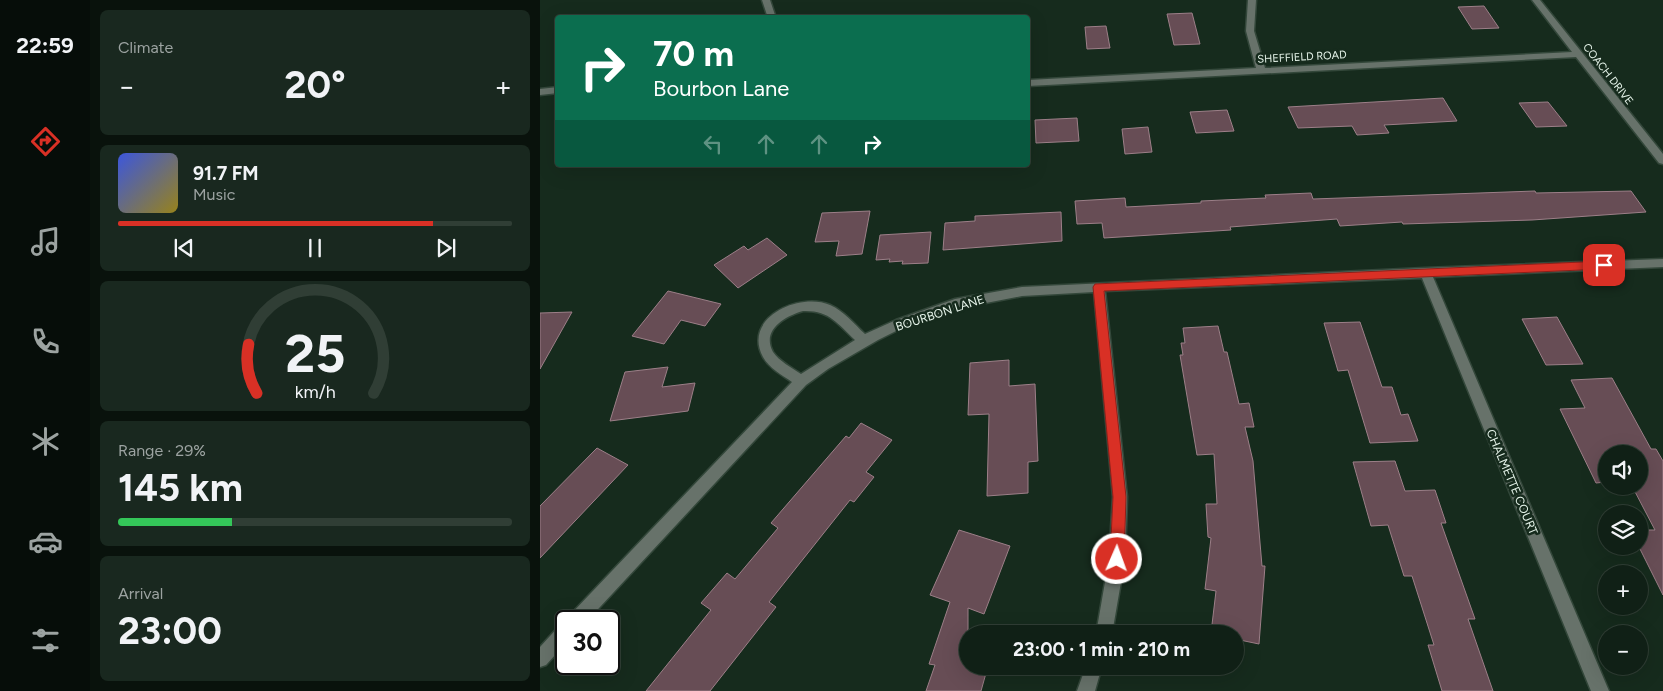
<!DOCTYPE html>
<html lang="en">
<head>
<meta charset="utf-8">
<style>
	body { margin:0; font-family:Figtree,sans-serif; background:#19281f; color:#f1f3f6; height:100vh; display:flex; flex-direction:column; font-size:19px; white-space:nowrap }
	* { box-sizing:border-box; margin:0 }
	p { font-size:16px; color:#9ca3a1 }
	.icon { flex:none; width:28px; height:28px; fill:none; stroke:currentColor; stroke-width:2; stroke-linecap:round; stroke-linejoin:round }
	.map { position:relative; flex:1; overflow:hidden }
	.side { display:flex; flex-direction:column; gap:10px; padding:10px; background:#09120c; width:450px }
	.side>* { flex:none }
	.top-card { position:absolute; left:15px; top:15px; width:475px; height:152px; border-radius:5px; box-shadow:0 5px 20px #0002,0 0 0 1px #303e35; background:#0b6e4f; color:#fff; overflow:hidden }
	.buttons { position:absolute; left:1058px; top:445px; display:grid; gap:10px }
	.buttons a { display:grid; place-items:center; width:50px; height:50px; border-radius:50%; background:#102016; box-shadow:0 5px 20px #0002,0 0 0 1px #303e35; font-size:25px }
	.speed { position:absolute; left:15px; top:610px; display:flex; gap:10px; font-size:25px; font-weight:700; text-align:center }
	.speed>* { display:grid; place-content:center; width:65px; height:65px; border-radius:50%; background:#102016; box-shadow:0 5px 20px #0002,0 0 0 1px #303e35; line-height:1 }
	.speed .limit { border:2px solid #111; border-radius:8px; background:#fff; color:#111 }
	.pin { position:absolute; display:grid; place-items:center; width:42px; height:42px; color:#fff; margin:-21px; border-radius:10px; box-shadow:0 2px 8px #0006 }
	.me { position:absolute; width:55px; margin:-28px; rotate:2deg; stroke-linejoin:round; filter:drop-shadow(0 0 4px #0008) }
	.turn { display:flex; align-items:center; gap:18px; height:105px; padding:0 15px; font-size:22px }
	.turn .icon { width:65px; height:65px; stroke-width:2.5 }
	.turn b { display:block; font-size:35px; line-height:42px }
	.lanes { display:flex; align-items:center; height:48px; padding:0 15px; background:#0003; justify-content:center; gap:25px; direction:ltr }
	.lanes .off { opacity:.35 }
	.big { font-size:38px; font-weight:700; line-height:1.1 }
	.side .tile { flex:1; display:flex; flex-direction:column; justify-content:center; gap:8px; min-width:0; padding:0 18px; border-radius:8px; background:#19281f }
	.side .dial { align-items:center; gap:0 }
	.dial svg { height:130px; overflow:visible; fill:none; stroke:#303e35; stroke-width:7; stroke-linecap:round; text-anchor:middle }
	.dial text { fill:#f1f3f6; stroke:none }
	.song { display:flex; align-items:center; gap:15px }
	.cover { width:60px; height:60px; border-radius:8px; background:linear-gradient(135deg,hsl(230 70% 55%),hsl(50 70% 35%)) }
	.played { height:5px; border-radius:2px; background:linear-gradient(90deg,#d93025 80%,#303e35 80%) }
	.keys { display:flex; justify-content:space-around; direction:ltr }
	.heat { display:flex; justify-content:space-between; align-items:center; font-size:28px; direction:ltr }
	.charge { height:8px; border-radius:4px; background:linear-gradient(90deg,#34c759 29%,#303e35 0) }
	.trip { position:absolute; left:419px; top:625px; width:285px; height:50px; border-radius:25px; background:#102016; box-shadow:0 5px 20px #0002,0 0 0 1px #303e35; font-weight:700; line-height:50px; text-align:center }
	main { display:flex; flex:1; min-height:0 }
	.menu { display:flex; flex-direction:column; width:90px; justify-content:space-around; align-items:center; background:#060d09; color:#9ca3a1 }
	.menu .icon { width:35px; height:35px }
	.menu .active { color:#d93025 }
	.menu b { font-size:22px; color:#f1f3f6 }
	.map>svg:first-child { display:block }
	.building { fill:#674d55; stroke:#9c7f88 }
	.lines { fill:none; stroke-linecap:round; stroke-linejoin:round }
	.minor-casing { stroke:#33473a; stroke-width:3 }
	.minor { fill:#67726a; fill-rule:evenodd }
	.route { fill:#d93025; stroke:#8d1f18 }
	.labels { text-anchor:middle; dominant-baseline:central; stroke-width:5; stroke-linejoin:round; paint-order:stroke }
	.far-street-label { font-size:11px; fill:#e6f4ea; stroke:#162b1d }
	.street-label { font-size:12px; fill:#e6f4ea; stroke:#162b1d }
</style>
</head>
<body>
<main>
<nav class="menu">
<b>22:59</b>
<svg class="icon active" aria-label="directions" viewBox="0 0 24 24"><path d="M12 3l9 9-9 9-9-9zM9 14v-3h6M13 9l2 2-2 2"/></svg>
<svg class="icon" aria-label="music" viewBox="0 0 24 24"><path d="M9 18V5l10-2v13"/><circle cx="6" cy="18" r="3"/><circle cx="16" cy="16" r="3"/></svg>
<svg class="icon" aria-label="phone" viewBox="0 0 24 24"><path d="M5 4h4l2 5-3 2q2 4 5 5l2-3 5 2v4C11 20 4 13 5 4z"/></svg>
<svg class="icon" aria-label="climate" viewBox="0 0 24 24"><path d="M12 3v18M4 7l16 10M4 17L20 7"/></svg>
<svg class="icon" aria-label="car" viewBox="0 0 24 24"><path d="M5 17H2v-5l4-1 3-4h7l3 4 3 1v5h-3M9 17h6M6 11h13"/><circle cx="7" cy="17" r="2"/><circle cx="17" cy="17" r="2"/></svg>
<svg class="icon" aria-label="filters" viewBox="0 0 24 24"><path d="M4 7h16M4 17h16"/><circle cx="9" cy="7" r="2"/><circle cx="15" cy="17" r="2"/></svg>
</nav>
<section class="side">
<div class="tile"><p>Climate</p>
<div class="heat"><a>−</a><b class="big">20°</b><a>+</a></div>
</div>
<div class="tile">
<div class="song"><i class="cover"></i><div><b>91.7 FM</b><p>Music</p></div></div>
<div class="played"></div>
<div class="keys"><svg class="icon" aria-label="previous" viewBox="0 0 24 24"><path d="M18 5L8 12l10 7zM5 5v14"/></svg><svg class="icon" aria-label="pause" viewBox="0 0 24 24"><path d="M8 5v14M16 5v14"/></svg><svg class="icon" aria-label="next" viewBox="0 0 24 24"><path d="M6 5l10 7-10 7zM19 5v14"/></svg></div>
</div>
<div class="tile dial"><svg viewBox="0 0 100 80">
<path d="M14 69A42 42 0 1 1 86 69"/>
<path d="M14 69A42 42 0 0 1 9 39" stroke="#d93025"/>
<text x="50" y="56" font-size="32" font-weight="700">25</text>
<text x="50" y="72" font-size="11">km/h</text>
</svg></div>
<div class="tile"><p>Range · 29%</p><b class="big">145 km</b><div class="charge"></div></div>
<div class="tile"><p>Arrival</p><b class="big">23:00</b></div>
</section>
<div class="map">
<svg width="1123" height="691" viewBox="0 0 1123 691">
	<rect width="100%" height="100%" fill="#162b1d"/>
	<path class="building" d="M944 6 959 28 932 29 918 7Z
		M652 13 660 44 634 45 627 14Z
		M566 26 570 48 547 49 545 27Z
		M903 98 917 121 844 125 849 133 817 135 812 126 758 128 748 107Z
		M1008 102 1027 126 996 127 979 103Z
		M687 110 694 131 656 133 650 112Z
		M537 118 539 141 496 143 495 120Z
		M608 127 612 152 585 154 582 129Z
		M995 191 996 193 1091 191 1106 212 992 220 863 224 862 222 800 226 797 219 690 227 691 230 564 238 562 223 537 224 535 201 585 198 586 207 661 203V201L726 198 725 195 771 193 773 199Z
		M330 211 322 254 296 256 299 241 275 242 282 213Z
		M521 212 522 241 403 250 405 223 435 221V216Z
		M391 232 388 263 362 264 363 261 349 262 350 259 336 260 340 235Z
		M227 238 247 255 198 288 174 265 204 246 208 250Z
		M128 291 181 304 165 326 141 320 124 344 92 336Z
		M32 312 0 369V313Z
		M1017 317 1043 364 1006 365 982 319Z
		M820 322 842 387H852L861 415 868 414 878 441 830 443 808 370 798 371 784 323Z
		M678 326 684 352H687L699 404 709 403 714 427H705L713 461 722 566H725L719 644 695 639V634L671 633 676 591 665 589 671 538 668 537 666 504H677L674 454 657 455 640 355H643L641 343H645L643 328Z
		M469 360V386L495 384 498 461 488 462V493L447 496 449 414 428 415 430 363Z
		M128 367 122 387 155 383 148 411 70 421 85 372Z
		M1072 378 1111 449H1116L1123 461V595L1099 547V530H1115L1092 486H1099V454H1066V482L1056 483 1020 409 1045 408 1031 380Z
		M321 423 352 440 326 472 334 477 314 502 310 500 229 602 236 607 170 691H106L171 610 161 603 187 573 195 579 238 528 231 523 306 436 309 438Z
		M57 448 88 465 0 558V506Z
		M855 461 865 491 895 490 906 523H901L935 619H928L953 691H902L888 645H894L872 576H864L848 525 831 526 813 462Z
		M419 530 470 546 444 614 428 608V666H448L441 691H386L395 665 389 664 410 602 390 595Z"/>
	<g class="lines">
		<g class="minor-casing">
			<path id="minor" d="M222 0H230L236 18H228Z
				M708 0H716L714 31 725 68 1032 52 992 0H1000L1123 154V164L1119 163 1036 57 488 86V80L716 68 706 31Z
				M18 87V93L0 95V89Z
				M1123 259V267L893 277 1069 691H1051L882 278 565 291 587 497 585 559 572 634H556L569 559 573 497 554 292 482 296 415 309 364 327 338 340 288 369 266 385 47 621H28L30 615 252 382C242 375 229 368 223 357 202 318 259 292 290 305 304 311 314 324 325 334L356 320 415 299 482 287 885 268ZM263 311C289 310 297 323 315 340L261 374C252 368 239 361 233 352 221 330 245 316 263 311Z
				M26 623V643L6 665 0 667V647L20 625Z
				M546 666H562L555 691H537Z"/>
		</g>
		<use href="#minor" class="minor"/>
	</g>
	<path class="route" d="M1064 261 1069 265 1064 269 564 291 586 497 584 559 582 564 577 566 572 564 570 559 573 497 553 287 555 284Z"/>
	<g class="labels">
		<g class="far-street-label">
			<text transform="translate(762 57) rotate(-3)">SHEFFIELD ROAD</text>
			<text transform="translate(1068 74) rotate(52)">COACH DRIVE</text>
		</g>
		<g class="street-label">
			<text transform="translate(400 313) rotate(-18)">BOURBON LANE</text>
			<text transform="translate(972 482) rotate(67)">CHALMETTE COURT</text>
		</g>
	</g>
</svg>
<div class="buttons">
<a><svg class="icon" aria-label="sound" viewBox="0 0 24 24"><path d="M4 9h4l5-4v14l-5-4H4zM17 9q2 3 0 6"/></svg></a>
<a><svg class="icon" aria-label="layers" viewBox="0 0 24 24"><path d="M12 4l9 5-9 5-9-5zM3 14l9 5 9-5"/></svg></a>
<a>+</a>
<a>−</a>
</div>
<div class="speed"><div class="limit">30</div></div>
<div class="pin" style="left:1064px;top:265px;background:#d93025"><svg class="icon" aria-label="arrive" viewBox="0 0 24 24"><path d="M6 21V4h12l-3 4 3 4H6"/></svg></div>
<svg class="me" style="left:577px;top:559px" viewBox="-20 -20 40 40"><circle r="17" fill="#d93025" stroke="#fff" stroke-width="3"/><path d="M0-11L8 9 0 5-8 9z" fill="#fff"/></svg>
<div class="trip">23:00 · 1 min · 210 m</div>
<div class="top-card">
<div class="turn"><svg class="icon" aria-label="right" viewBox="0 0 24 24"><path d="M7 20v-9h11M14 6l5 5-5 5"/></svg><div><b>70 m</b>Bourbon Lane</div></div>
<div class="lanes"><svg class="icon off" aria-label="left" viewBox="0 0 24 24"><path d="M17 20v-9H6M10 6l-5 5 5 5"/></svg><svg class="icon off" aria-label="ahead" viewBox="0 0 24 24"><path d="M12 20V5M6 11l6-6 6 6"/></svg><svg class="icon off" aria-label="ahead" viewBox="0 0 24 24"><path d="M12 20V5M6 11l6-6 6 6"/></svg><svg class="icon" aria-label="right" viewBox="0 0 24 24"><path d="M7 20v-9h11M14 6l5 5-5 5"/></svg></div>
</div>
</div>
</main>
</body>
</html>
